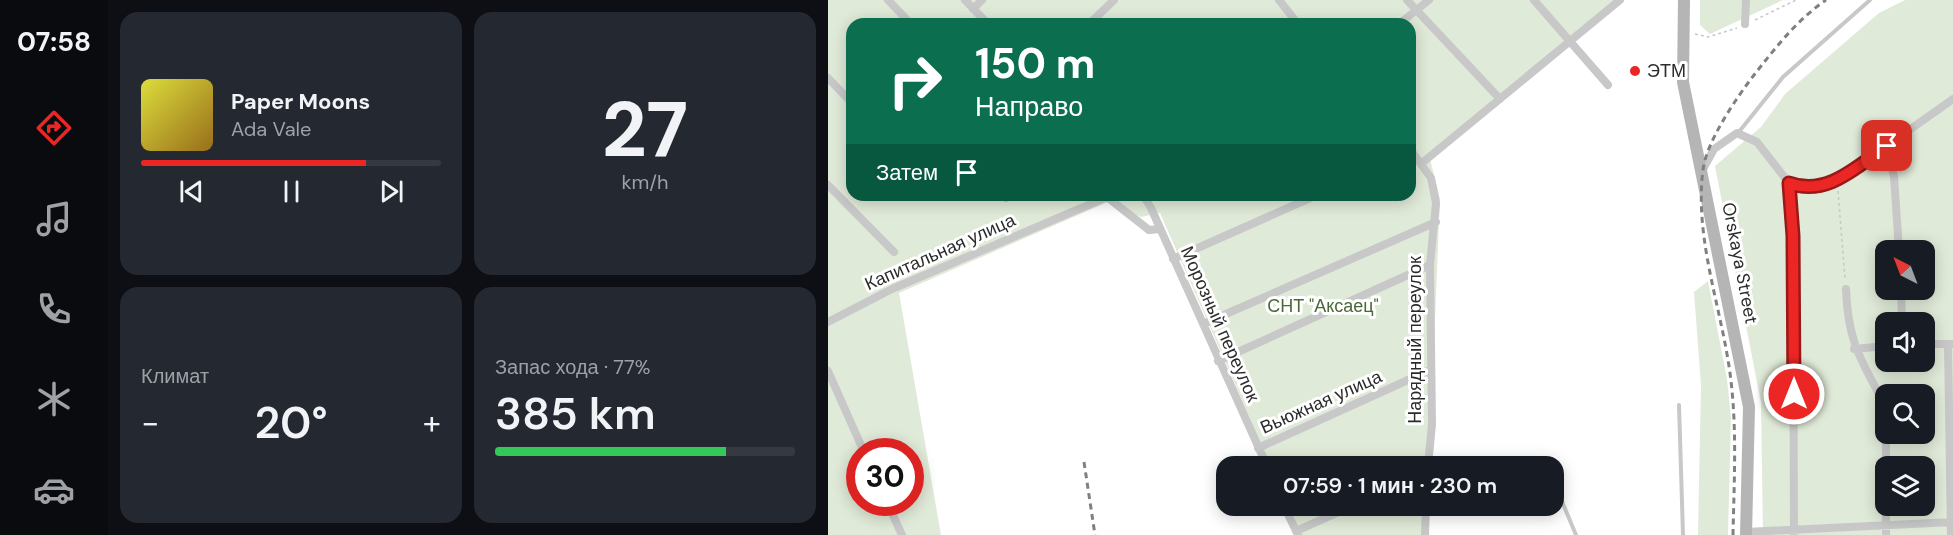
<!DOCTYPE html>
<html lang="ru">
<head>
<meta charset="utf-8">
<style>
	body { margin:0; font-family:"DM Sans",sans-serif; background:#242831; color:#f1f3f6; height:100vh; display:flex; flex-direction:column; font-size:22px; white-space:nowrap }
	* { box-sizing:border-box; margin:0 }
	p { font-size:20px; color:#9ea1a6 }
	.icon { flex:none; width:33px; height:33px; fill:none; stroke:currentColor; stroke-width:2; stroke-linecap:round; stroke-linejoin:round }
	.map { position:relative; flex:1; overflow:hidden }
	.side { display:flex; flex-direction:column; gap:12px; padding:12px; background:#0d0f14; width:720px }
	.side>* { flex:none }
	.banner { position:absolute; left:18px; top:18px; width:570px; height:183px; border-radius:18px; box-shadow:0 3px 15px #0003; background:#0b6e4f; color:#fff; overflow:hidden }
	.needle { width:39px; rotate:318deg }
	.buttons { position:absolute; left:1047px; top:240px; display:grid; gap:12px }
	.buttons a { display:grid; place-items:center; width:60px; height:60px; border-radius:12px; background:#171b24; box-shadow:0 3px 15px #0003; font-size:30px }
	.speed { position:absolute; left:18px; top:438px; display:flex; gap:12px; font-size:30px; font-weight:700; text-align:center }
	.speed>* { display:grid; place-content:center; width:78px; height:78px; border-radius:50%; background:#171b24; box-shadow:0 3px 15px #0003; line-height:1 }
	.speed .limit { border:9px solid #d22; background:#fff; color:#111 }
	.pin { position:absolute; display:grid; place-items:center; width:51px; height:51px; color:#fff; margin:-26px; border-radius:12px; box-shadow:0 3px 9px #0006 }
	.me { position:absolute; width:66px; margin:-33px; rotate:0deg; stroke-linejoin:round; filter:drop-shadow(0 0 4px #0008) }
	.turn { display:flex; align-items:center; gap:21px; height:126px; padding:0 30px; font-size:27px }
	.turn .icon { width:78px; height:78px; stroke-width:2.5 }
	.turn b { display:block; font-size:42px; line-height:51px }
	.then { display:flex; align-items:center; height:57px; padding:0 30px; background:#0003; gap:12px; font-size:22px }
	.big { font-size:45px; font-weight:600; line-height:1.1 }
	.side .tile { flex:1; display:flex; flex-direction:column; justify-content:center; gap:9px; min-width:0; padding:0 21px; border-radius:18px; background:#242831 }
	.side .dial { align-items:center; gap:0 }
	.dial b { font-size:78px; line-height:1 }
	.song { display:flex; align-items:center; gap:18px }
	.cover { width:72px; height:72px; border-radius:9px; background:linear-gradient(135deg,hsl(60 70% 55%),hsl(40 70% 35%)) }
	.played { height:6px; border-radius:3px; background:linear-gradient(90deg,#eb2625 75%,#363941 75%) }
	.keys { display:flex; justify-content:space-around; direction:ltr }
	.heat { display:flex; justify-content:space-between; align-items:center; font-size:33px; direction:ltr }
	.charge { height:9px; border-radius:4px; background:linear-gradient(90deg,#34c759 77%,#363941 0) }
	.side .tiles { flex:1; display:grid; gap:12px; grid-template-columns:repeat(2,1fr) }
	.trip { position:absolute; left:388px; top:456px; width:348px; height:60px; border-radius:18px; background:#171b24; box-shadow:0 3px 15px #0003; font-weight:600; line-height:60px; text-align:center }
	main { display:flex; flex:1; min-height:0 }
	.menu { display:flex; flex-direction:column; width:108px; justify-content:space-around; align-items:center; background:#090b0e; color:#9ea1a6 }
	.menu .icon { width:42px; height:42px }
	.menu .active { color:#eb2625 }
	.menu b { font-size:27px; color:#f1f3f6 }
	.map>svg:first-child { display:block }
	.green { fill:#e0ead8; fill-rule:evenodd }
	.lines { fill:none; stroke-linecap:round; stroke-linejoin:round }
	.path { stroke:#c8c8c8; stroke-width:1.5; stroke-dasharray:3 3; stroke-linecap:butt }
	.lane { stroke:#c8c8c8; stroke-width:4 }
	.street { stroke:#c8c8c8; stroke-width:8 }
	.secondary { stroke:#b5b5b5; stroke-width:12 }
	.rail { stroke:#808080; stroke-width:3; stroke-dasharray:6 4.5; stroke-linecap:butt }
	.route-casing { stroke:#991918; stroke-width:15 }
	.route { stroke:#eb2625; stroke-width:10 }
	.poi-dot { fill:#eb2625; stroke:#fff; stroke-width:2 }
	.labels { text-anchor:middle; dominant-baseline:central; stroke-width:6; stroke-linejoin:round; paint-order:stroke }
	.poi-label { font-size:18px; fill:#2b2b2b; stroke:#fff; text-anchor:start }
	.street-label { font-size:18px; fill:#2b2b2b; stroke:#fff }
	.park-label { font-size:18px; fill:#4a6838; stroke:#fff }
</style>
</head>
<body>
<main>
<nav class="menu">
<b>07:58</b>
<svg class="icon active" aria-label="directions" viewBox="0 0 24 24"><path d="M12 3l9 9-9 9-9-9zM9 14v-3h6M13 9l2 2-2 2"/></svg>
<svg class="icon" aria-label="music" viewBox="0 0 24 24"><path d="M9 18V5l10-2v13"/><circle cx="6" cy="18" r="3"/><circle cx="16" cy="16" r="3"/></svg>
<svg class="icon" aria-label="phone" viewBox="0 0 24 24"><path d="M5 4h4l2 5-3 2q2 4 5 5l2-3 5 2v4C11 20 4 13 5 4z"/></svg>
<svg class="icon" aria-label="climate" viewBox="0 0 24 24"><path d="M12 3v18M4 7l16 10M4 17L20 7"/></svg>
<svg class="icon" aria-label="car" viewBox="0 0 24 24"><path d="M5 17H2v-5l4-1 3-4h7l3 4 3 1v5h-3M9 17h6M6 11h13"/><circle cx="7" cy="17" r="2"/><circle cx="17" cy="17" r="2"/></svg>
</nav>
<section class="side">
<div class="tiles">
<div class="tile">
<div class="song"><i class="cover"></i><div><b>Paper Moons</b><p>Ada Vale</p></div></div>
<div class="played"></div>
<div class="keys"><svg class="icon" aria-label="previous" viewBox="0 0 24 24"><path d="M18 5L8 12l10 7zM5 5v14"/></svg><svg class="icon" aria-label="pause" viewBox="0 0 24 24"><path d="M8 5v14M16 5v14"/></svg><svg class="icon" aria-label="next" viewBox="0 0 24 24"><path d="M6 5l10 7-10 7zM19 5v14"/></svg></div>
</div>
<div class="tile dial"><b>27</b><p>km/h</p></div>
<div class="tile"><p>Климат</p>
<div class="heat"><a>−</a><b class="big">20°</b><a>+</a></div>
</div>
<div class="tile"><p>Запас хода · 77%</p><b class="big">385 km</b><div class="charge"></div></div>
</div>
</section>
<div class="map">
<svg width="1125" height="535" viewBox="0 0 1125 535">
	<rect width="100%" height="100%" fill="#fff"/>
	<path class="green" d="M0 0H787L602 159 612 199 601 466H443L332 213 313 217 280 202 71 293 113 535H0ZM24 24H582V195H24ZM32 452H82V502H32Z
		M872 0H955L882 34 872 25Z
		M1077 0H1125V535H935L933 403 887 166 933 127 957 94 1051 13ZM1058 250H1096V290H1058ZM1058 322H1096V362H1058ZM1058 394H1096V434H1058ZM1058 466H1096V506H1058Z
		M880 281 899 379 903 418 900 535H870L873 385 866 292Z
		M460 506H601L600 535H473Z"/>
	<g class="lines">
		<path class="path" d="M927 20 968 0
			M867 34 880 37 909 28
			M1010 191 1017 279"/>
		<path class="lane" d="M910 133 955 77 1042 0
			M851 405 855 535
			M733 499 748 535"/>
		<path class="street" d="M60 0 83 24
			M137 0 160 24
			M451 0 470 24
			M579 0 672 99
			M706 0 780 85
			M145 9 154 0
			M261 24 286 0
			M571 24 601 0
			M917 24 918 0
			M0 78 24 103
			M1059 146 1066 177 1071 250
			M582 149 603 178 608 203 602 265 604 424 600 466
			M594 163 792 0
			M875 169 886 149 909 133 929 142 961 183 986 189 1009 181 1125 99
			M961 183 965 236 966 535
			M0 185 66 252
			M315 195 323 208 439 466
			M178 198 182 195
			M345 259 489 195
			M1018 289C1020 343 1033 360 1058 407
			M1073 290 1074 322
			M0 322 64 289 279 197 321 230 332 229
			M375 324 608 222
			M1096 344H1123
			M1120 344 1123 535
			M1026 349 1058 346
			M390 361 602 265
			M0 371 36 452
			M430 448 602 370
			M1058 466V434
			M59 502 74 535
			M456 506 470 535
			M1058 506V535
			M468 531 524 506
			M918 532 1125 522
			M597 535 598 506"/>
		<path class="secondary" d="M856 0 855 82 921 407 918 535"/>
		<path class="rail" d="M256 462 267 535
			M905 535C906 484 909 432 903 381 895 311 866 241 875 170 878 142 909 97 926 75 948 47 969 20 998 0"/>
	</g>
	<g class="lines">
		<g class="route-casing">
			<path id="route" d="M966 394 965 236 961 183C999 197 1028 167 1059 146"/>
		</g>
		<use href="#route" class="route"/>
	</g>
	<circle class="poi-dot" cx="807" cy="71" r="6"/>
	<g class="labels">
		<g class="poi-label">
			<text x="819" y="71">ЭТМ</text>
		</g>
		<g class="street-label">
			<text transform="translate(112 252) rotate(-24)">Капитальная улица</text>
			<text transform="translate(912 263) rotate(79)">Orskaya Street</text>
			<text transform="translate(392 324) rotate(66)">Морозный переулок</text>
			<text transform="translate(587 340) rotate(-90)">Нарядный переулок</text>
			<text transform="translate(493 402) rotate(-24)">Вьюжная улица</text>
		</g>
		<g class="park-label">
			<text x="495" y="306">СНТ "Аксаец"</text>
		</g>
	</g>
</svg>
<div class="buttons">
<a><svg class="needle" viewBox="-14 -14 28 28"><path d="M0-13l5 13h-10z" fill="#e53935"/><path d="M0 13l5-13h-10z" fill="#9ea1a6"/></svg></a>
<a><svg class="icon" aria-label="sound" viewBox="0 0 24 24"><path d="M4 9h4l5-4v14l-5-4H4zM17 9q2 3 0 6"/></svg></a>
<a><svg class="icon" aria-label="search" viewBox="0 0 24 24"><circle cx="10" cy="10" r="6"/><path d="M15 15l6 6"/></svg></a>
<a><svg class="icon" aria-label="layers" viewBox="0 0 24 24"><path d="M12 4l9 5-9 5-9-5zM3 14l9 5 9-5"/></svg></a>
</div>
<div class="speed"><div class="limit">30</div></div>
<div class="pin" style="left:1059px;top:146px;background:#d93025"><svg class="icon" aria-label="arrive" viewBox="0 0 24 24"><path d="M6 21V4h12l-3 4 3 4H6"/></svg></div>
<svg class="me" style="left:966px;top:394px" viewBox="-20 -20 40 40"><circle r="17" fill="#eb2625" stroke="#fff" stroke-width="3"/><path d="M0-11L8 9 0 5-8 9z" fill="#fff"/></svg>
<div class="trip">07:59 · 1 мин · 230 m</div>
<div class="banner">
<div class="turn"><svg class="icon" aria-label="right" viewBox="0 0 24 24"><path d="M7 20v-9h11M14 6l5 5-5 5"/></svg><div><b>150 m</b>Направо</div></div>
<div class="then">Затем<svg class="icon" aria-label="arrive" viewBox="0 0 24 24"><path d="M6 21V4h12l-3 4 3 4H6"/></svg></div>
</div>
</div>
</main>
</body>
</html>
